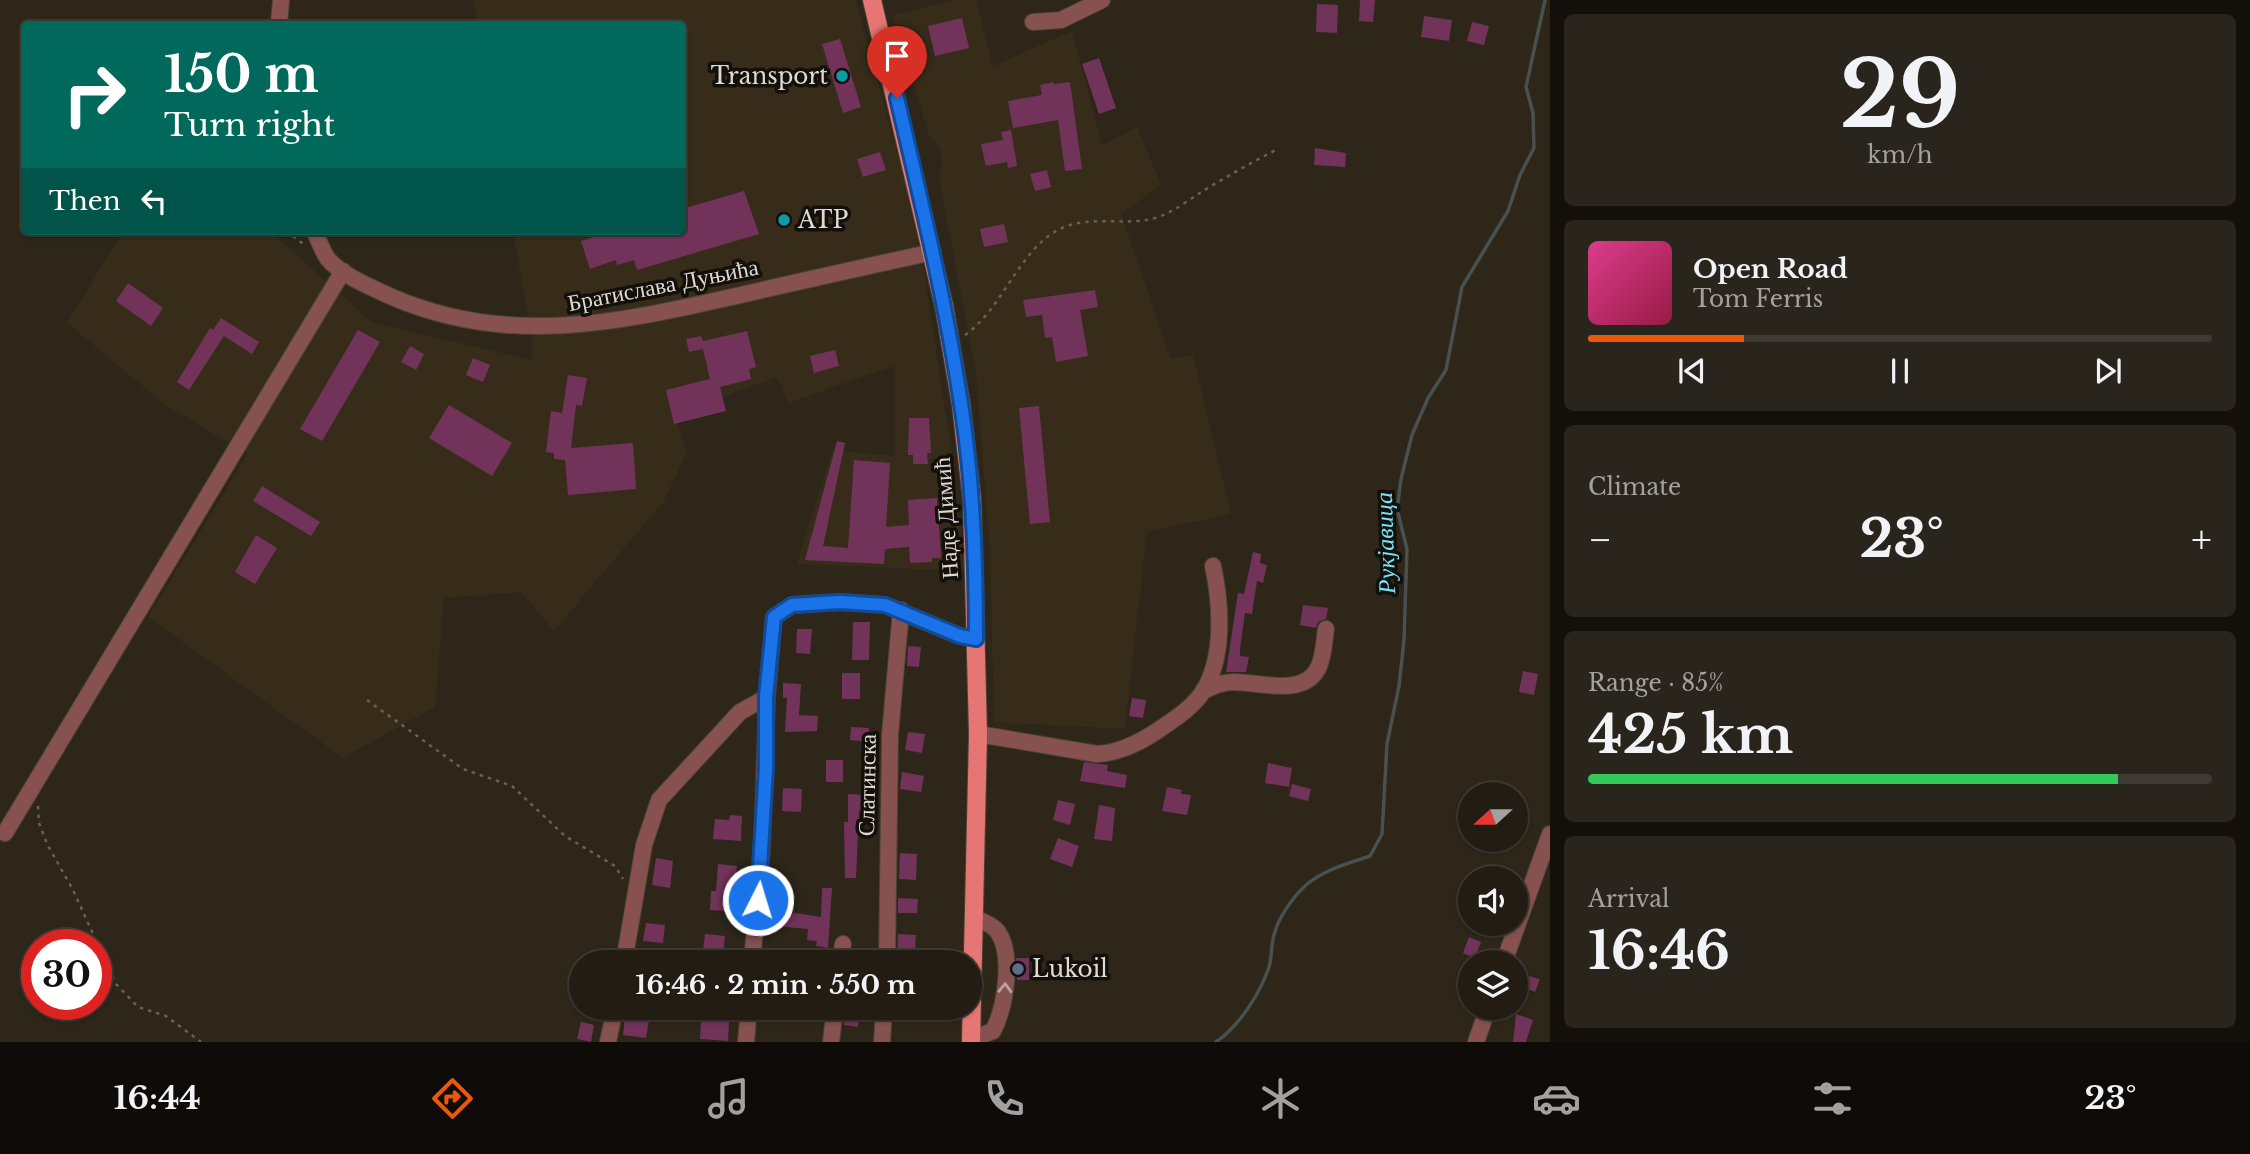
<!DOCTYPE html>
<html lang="en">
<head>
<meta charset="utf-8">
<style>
	body { margin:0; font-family:"Libre Baskerville",serif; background:#2a251c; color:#f1f3f6; height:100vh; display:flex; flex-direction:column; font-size:26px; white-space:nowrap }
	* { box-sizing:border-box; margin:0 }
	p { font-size:23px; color:#a2a1a0 }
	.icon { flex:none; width:38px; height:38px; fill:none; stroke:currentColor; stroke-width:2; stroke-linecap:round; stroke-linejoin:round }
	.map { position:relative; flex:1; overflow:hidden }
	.side { display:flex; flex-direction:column; gap:14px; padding:14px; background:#130f0a; width:700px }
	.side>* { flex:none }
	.hud { position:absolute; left:21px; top:21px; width:665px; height:214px; border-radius:7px; box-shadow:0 2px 5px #0004,0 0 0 2px #3f3a33; background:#00695c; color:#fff; overflow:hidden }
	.needle { width:46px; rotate:249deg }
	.tools { position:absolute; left:1458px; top:782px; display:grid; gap:14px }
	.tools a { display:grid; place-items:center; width:70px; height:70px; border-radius:50%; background:#221c13; box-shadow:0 2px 5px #0004,0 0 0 2px #3f3a33; font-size:35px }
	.speed { position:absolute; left:21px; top:929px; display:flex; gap:14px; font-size:35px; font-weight:700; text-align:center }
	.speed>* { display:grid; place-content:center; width:91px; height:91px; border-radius:50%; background:#221c13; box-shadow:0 2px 5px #0004,0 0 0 2px #3f3a33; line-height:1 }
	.speed .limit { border:10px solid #d22; background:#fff; color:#111 }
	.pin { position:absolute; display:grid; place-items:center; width:60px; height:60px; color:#fff; margin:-72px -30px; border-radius:50% 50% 50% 0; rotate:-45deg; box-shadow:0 0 7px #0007 }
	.pin .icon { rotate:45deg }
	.me { position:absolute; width:77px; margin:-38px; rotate:5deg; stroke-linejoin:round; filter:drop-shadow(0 0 5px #0008) }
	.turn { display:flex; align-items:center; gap:24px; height:147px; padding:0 28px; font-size:32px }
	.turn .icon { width:91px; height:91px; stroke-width:2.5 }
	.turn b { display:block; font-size:49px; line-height:60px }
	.then { display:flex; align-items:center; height:66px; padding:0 28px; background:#0003; gap:14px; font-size:26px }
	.big { font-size:52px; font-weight:700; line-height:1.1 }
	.side .widget { flex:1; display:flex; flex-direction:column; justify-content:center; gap:10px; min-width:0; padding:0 24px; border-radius:10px; background:#2a251c }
	.side .dial { align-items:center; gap:0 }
	.dial b { font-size:91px; line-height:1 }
	.song { display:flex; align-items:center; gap:21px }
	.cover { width:84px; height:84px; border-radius:10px; background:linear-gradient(135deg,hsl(330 70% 55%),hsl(340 70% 35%)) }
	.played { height:7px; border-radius:4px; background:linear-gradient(90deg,#ea580c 25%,#3f3a33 25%) }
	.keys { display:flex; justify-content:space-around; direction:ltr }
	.heat { display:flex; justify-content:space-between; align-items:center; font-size:38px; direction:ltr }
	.charge { height:10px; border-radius:5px; background:linear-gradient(90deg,#34c759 85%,#3f3a33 0) }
	.trip { position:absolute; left:569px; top:950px; width:413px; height:70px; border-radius:35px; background:#221c13; box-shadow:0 2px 5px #0004,0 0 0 2px #3f3a33; font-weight:700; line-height:70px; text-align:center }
	.tab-bar { display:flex; height:112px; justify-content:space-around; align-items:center; background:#0e0b08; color:#a2a1a0 }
	.tab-bar .icon { width:49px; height:49px }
	.tab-bar .on { color:#ea580c }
	.tab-bar b { font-size:32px; color:#f1f3f6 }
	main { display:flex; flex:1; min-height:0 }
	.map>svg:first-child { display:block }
	.built { fill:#372c19 }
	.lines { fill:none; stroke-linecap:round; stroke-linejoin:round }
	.stream { stroke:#485050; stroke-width:3.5 }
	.building { fill:#72335b }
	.minor-casing { stroke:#494336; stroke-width:18 }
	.major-casing { stroke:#494336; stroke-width:20 }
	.path { stroke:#676156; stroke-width:2.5; stroke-dasharray:3.5 5; stroke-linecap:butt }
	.minor { stroke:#86514f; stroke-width:16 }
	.major { stroke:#e57674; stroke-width:18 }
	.oneway { stroke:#bba39d }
	.route-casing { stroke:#114b97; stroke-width:18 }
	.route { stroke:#1a73e8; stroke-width:12 }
	.culture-dot { fill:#0f9aa8; stroke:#130f0a; stroke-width:2.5 }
	.service-dot { fill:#5c6f8a; stroke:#130f0a; stroke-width:2.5 }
	.labels { text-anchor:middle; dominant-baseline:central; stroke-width:7; stroke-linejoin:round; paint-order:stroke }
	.poi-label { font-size:23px; fill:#ded9d1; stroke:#130f0a; text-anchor:start }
	.street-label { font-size:23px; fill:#ded9d1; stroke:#130f0a }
	.water-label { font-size:24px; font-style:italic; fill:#75e6f7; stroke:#130f0a }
</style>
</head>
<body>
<main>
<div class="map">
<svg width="1550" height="1042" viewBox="0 0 1550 1042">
	<rect width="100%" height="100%" fill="#2d2619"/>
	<path class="built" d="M473 0H856L905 183 924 271 954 467 965 571 797 564 832 450 895 456 894 366 788 403 777 377 674 414 687 451 664 501 554 631 521 592 444 598 435 707 343 758 148 617 248 454 164 404 67 323 123 231H270L372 322 531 360 532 343 513 231H682V24H478Z
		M953 0H976L993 66 1072 31 1102 145 1137 127 1161 185 1121 214 1171 358 1193 355 1231 514 1147 532 1125 729 994 722 990 551 976 374 939 179 942 162 940 149 929 135 892 15Z"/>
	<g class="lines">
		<path class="stream" d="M1216 1042C1239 1026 1260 994 1269 967 1272 957 1271 945 1274 935 1278 918 1293 897 1306 885 1323 870 1349 863 1370 856L1382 834 1387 744 1399 686 1404 640 1407 549 1397 509 1401 479 1412 435 1428 398 1446 370 1462 287 1508 211 1520 175 1534 148 1533 113 1526 87 1545 0"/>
	</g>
	<path class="building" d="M1360 0H1375L1373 22 1359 21Z
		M1317 4 1338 5 1337 33 1316 32Z
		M1424 16 1452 20 1449 41 1421 37Z
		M962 18 969 48 935 56 928 26Z
		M1472 22 1489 26 1484 45 1467 41Z
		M840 39 861 107 843 113 822 44Z
		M1099 58 1116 108 1099 114 1082 64Z
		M1054 82V84L1070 82 1082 169 1065 171 1058 120 1013 128 1008 101 1042 95 1040 85Z
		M1011 130 1017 166 1008 168 1007 162 986 166 981 144 1003 140 1001 132Z
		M1315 148 1346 153 1345 167 1314 165Z
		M880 152 886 170 863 177 857 159Z
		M1047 170 1051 187 1035 191 1030 174Z
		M744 191 759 234 637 270 634 260 617 265 616 260 590 269 581 241 613 231H682V209Z
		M1004 224 1008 242 984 247 980 229Z
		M128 283 163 308 151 326 116 301Z
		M1095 290 1098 307 1080 310 1088 356 1056 362 1052 337 1045 338 1042 315 1026 317 1023 300Z
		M221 318 259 342 252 354 224 336 189 390 177 382 210 328 213 330Z
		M358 330 380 342 322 441 300 429Z
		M747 331 756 367 749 369 751 379 720 387 726 411 674 424 666 390 710 379 703 349 689 352 686 339 701 336 703 341Z
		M410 346 424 354 416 370 401 362Z
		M835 350 839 366 814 373 810 356Z
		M473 358 490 365 483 382 466 375Z
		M568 375 587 378 582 406 576 405 571 448 633 443 636 489 568 495 565 460 554 459V453L546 452 551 411 562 413Z
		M449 405 512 443 492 476 429 438Z
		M1039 406 1050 522 1030 524 1019 408Z
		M909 418H929L931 453H927L928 464H913V455H908Z
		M837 441 845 443 823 546 848 548 854 460 890 463 886 527 909 525 908 500 937 498 941 558H932V562L910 563 909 547 885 549 884 564 805 560Z
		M262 486 320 522 311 536 253 501Z
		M256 535 277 548 255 584 235 572Z
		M1253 552 1261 554 1260 563 1267 565 1263 583 1257 581 1252 614 1245 613 1240 649V656L1249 657 1246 672H1226L1238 593 1244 594Z
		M1303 605 1328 608 1326 619 1318 622 1316 628 1300 625Z
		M853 622H870L869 660H852Z
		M797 629H812L810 654 796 653Z
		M908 646 921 647 919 667 907 666Z
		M1523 671 1538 674 1534 695 1519 692Z
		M842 673H860V699H842Z
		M783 683 801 684 799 715 818 716 817 731 785 732 787 698H783Z
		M1132 698 1146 700 1143 718 1129 716Z
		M851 727 869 728 868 742 850 740Z
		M908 732 925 734 922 753 905 750Z
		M826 760H843V782H826Z
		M1084 762 1108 765 1107 771 1127 775 1125 788 1080 781Z
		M1268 763 1292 768 1289 787 1265 783Z
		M902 772 924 776 921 792 900 789Z
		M1292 784 1311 789 1308 801 1289 796Z
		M1167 787 1182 790 1181 794 1191 795 1187 815 1162 811Z
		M783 788 802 789 801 812 782 811Z
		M848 794 867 795V812L859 811 856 878H845L844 822H848Z
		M1058 800 1075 804 1070 825 1053 820Z
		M1099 805 1115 808 1112 841 1094 839Z
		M730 815 742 816 741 841 713 839 715 819 729 820Z
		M1058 838 1079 846 1072 867 1050 859Z
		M900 853 917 854 916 880 899 879Z
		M656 858 673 861 670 888 652 885Z
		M718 864 737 866 735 883H732L729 911 710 910 711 891H716Z
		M822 888H832L828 948 816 946 817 941 807 940 808 929 775 926 776 910 821 917Z
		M898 898 918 899 917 913H898Z
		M646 923 665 925 663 943 643 941Z
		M705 934 725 936 723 954 703 951Z
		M898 934 916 935 915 951H920L919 962H897Z
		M1469 937 1481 942 1475 958 1463 953Z
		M777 948 796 952 794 962H774Z
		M1016 958H1029V980H1017Z
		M1516 973 1540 979 1535 992 1516 984Z
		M845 1008H860L858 1027 844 1025Z
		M1516 1014 1533 1020 1526 1042H1513Z
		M625 1017 649 1020 646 1038 623 1035Z
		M701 1020 729 1022 728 1041 700 1039Z
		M581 1022 594 1025 591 1042 577 1039Z"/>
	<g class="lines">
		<g class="minor-casing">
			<path id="minor" d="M1033 22 1061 20 1102 0
				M279 24 281 0
				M314 231C319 240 322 251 328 259 342 276 373 288 392 297 510 348 621 322 741 295 805 280 869 266 933 252
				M1203 691C1214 686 1222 682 1234 682 1259 682 1306 698 1319 666 1324 655 1324 641 1326 629
				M978 734 1097 754C1119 753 1139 743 1157 731 1173 720 1191 709 1202 693 1225 659 1221 604 1213 566
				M5 833 343 271
				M624 962 644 845 659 800 740 712 767 697
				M752 962 762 847 767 697 774 617 792 605 840 602 885 605 959 636 976 639
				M840 962 843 944
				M887 962 890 735 901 610
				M1504 962 1550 834
				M972 1039 993 1031C1005 1008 1014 956 998 932 993 925 983 921 974 918
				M608 1042 615 1008
				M746 1042 749 1008
				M831 1042 835 1008
				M882 1042 884 1008
				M1476 1042 1488 1008"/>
		</g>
		<g class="major-casing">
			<path id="major" d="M872 0 944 306 961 404 972 500 978 734 971 1042"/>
		</g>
		<path class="path" d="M286 231 306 246
			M965 335C1001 310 1019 252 1056 231 1089 212 1128 229 1161 216 1176 210 1190 199 1203 191 1228 176 1252 162 1278 149
			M367 700 463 769 512 786 565 836 615 866 623 879
			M38 806 39 823 47 844 73 890 116 984 138 1007 166 1016 201 1042"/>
		<use href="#minor" class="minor"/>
		<use href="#major" class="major"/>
	</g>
	<defs><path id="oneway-chevron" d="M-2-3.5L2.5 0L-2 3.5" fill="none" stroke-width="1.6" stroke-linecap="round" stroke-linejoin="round" transform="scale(1.75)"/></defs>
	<use class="oneway" href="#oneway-chevron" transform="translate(1005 988) rotate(-88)"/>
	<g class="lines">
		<g class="route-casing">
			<path id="route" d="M758 900 766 768V697L774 617 792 605 840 602 885 605 960 636 976 639C976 569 974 501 965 432 950 319 923 209 897 98"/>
		</g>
		<use href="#route" class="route"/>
	</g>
	<g class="culture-dot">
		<circle cx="842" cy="76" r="7"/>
		<circle cx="784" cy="220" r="7"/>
	</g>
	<circle class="service-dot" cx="1018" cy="969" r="7"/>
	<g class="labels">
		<g class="poi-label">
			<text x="828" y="76" text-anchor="end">Transport</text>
			<text x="798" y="220">ATP</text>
			<text x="1032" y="969">Lukoil</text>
		</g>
		<g class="street-label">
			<text transform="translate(663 285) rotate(-11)">Братислава Дуњића</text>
			<text transform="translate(946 518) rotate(-94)">Наде Димић</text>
			<text transform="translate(867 785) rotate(-89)">Слатинска</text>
		</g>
		<g class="water-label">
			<text transform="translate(1385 543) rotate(-92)">Рукјавица</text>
		</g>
	</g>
</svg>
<div class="tools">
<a><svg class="needle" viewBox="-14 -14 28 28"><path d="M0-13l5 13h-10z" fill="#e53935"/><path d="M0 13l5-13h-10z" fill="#a2a1a0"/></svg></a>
<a><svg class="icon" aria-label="sound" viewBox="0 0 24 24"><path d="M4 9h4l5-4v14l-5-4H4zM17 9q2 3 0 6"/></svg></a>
<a><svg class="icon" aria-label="layers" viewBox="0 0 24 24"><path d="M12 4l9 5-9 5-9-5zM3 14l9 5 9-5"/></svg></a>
</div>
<div class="speed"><div class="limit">30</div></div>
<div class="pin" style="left:897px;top:98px;background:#d93025"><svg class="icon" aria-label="arrive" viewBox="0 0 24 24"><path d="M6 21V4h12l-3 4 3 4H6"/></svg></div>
<svg class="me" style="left:758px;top:900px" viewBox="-20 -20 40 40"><circle r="17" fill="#1a73e8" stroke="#fff" stroke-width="3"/><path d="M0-11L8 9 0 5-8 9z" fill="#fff"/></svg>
<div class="trip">16:46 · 2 min · 550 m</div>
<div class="hud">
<div class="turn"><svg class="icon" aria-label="right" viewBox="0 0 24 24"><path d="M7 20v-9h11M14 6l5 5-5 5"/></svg><div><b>150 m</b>Turn right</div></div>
<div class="then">Then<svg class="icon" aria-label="left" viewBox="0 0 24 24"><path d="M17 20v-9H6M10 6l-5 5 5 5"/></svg></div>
</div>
</div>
<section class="side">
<div class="widget dial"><b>29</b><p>km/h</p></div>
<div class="widget">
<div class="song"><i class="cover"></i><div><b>Open Road</b><p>Tom Ferris</p></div></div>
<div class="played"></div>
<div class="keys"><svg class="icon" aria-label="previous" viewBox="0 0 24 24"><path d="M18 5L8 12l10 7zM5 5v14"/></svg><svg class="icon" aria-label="pause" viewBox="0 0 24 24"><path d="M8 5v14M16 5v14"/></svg><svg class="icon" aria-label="next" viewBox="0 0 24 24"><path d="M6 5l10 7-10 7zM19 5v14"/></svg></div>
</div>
<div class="widget"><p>Climate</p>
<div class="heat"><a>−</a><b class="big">23°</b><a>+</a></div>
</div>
<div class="widget"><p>Range · 85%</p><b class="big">425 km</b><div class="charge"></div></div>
<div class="widget"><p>Arrival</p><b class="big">16:46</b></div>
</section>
</main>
<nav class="tab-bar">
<b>16:44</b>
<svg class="icon on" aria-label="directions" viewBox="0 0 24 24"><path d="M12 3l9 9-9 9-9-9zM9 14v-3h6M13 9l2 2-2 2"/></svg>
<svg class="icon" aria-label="music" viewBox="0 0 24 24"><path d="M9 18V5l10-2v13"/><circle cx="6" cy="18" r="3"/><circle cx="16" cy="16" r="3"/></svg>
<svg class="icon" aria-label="phone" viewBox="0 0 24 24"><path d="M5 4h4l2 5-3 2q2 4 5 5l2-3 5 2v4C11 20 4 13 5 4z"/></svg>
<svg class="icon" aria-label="climate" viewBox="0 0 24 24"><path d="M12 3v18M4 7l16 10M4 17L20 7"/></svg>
<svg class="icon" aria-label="car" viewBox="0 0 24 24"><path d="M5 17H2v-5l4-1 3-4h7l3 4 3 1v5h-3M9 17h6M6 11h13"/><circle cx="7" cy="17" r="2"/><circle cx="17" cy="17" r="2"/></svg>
<svg class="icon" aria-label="filters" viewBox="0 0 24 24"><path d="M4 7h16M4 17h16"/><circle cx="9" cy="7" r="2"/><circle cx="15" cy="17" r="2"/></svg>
<b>23°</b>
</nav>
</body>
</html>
